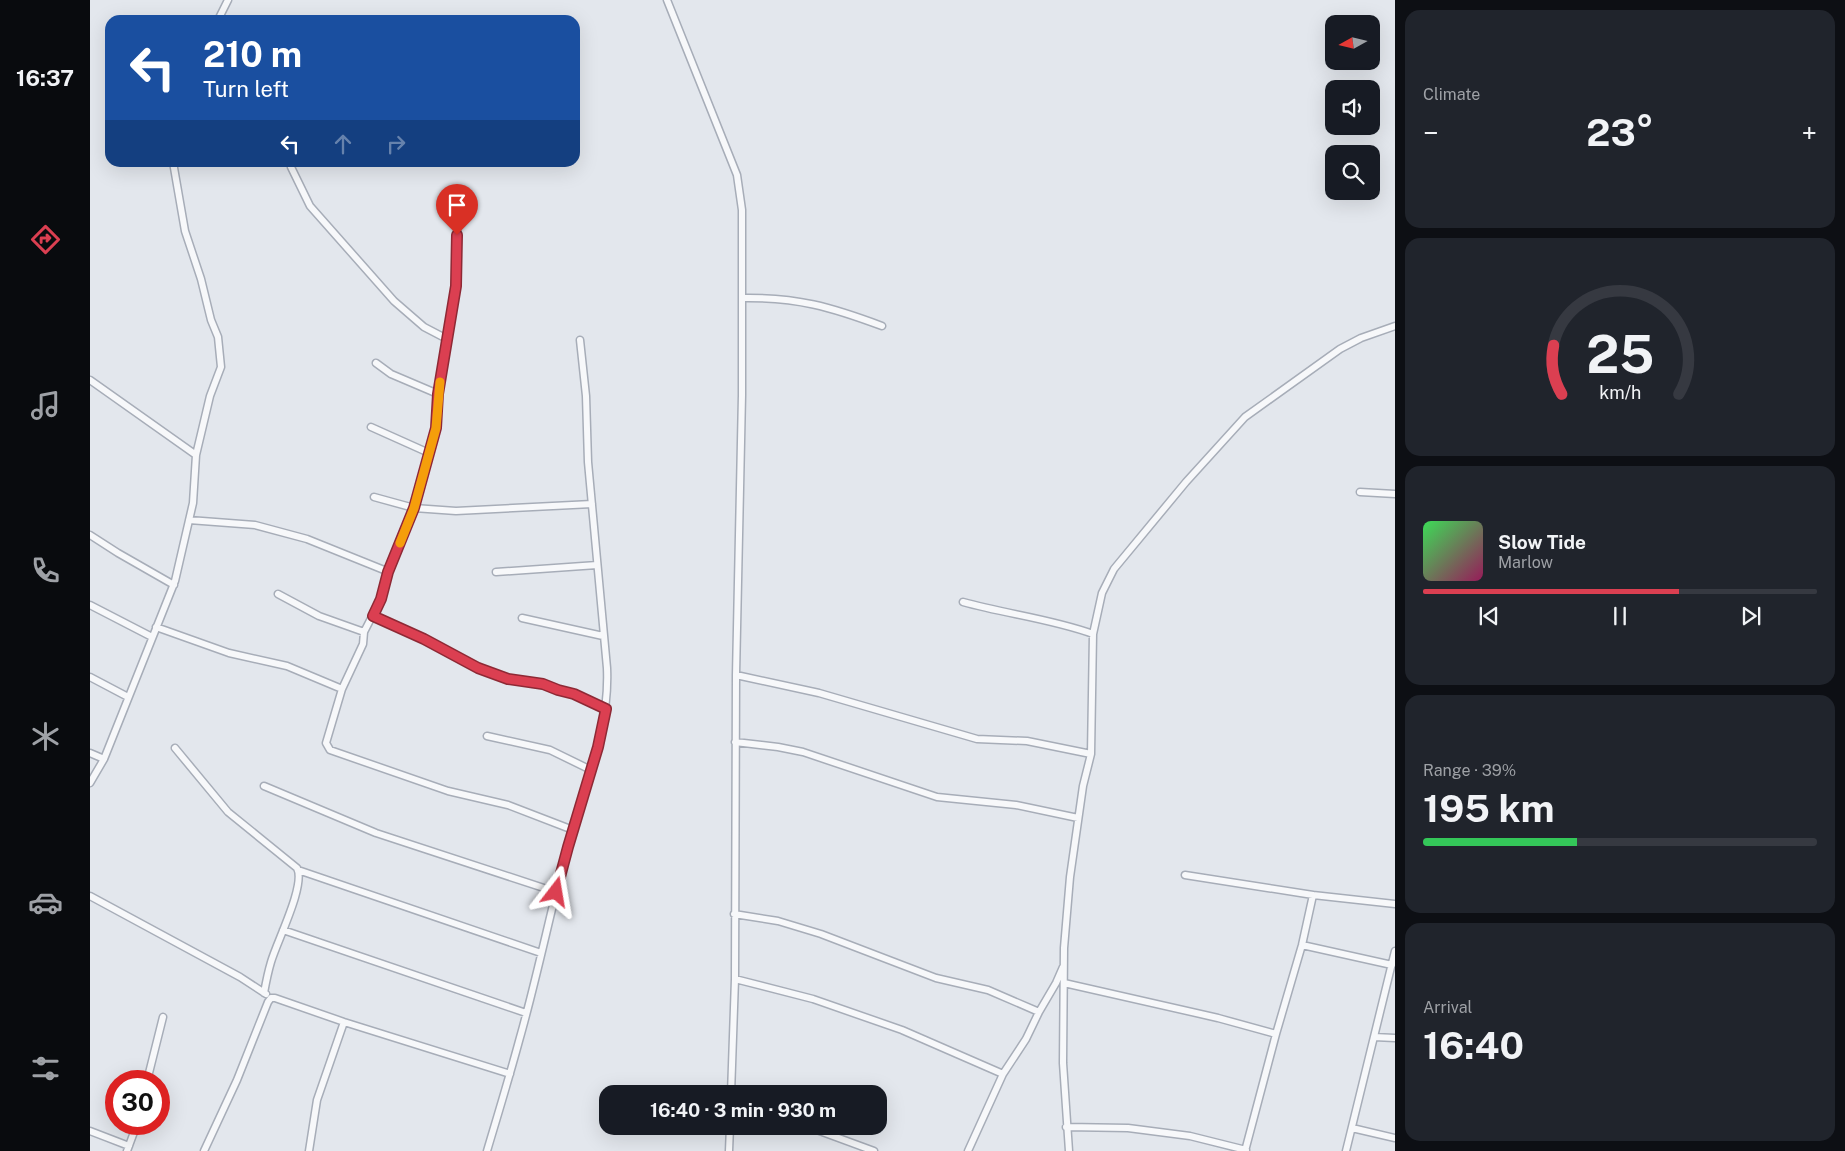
<!DOCTYPE html>
<html lang="en">
<head>
<meta charset="utf-8">
<style>
	body { margin:0; font-family:"Public Sans",sans-serif; background:#20242c; color:#f1f3f6; height:100vh; display:flex; flex-direction:column; font-size:19px; white-space:nowrap }
	* { box-sizing:border-box; margin:0 }
	p { font-size:16px; color:#9ea1a6 }
	.icon { flex:none; width:28px; height:28px; fill:none; stroke:currentColor; stroke-width:2; stroke-linecap:round; stroke-linejoin:round }
	.map { position:relative; flex:1; overflow:hidden }
	.details { display:flex; flex-direction:column; gap:10px; padding:10px; background:#0d0f14; width:450px }
	.details>* { flex:none }
	.hud { position:absolute; left:15px; top:15px; width:475px; height:152px; border-radius:15px; box-shadow:0 5px 20px #0002; background:#1a4fa0; color:#fff; overflow:hidden }
	.needle { width:32px; rotate:262deg }
	.buttons { position:absolute; left:1235px; top:15px; display:grid; gap:10px }
	.buttons a { display:grid; place-items:center; width:55px; height:55px; border-radius:10px; background:#171b24; box-shadow:0 5px 20px #0002; font-size:25px }
	.speed { position:absolute; left:15px; top:1070px; display:flex; gap:10px; font-size:25px; font-weight:700; text-align:center }
	.speed>* { display:grid; place-content:center; width:65px; height:65px; border-radius:50%; background:#171b24; box-shadow:0 5px 20px #0002; line-height:1 }
	.speed .limit { border:8px solid #d22; background:#fff; color:#111 }
	.pin { position:absolute; display:grid; place-items:center; width:42px; height:42px; color:#fff; margin:-51px -21px; border-radius:50% 50% 50% 0; rotate:-45deg; box-shadow:0 0 5px #0007 }
	.pin .icon { rotate:45deg }
	.me { position:absolute; width:55px; margin:-28px; rotate:14deg; stroke-linejoin:round; filter:drop-shadow(0 0 4px #0008) }
	.turn { display:flex; align-items:center; gap:18px; height:105px; padding:0 15px; font-size:22px }
	.turn .icon { width:65px; height:65px; stroke-width:2.5 }
	.turn b { display:block; font-size:35px; line-height:42px }
	.lanes { display:flex; align-items:center; height:48px; padding:0 15px; background:#0003; justify-content:center; gap:25px; direction:ltr }
	.lanes .off { opacity:.35 }
	.big { font-size:38px; font-weight:700; line-height:1.1 }
	.details .widget { flex:1; display:flex; flex-direction:column; justify-content:center; gap:8px; min-width:0; padding:0 18px; border-radius:15px; background:#20242c }
	.details .dial { align-items:center; gap:0 }
	.dial svg { height:130px; overflow:visible; fill:none; stroke:#363941; stroke-width:7; stroke-linecap:round; text-anchor:middle }
	.dial text { fill:#f1f3f6; stroke:none }
	.song { display:flex; align-items:center; gap:15px }
	.cover { width:60px; height:60px; border-radius:8px; background:linear-gradient(135deg,hsl(130 70% 55%),hsl(330 70% 35%)) }
	.played { height:5px; border-radius:2px; background:linear-gradient(90deg,#db3f51 65%,#363941 65%) }
	.keys { display:flex; justify-content:space-around; direction:ltr }
	.heat { display:flex; justify-content:space-between; align-items:center; font-size:28px; direction:ltr }
	.charge { height:8px; border-radius:4px; background:linear-gradient(90deg,#34c759 39%,#363941 0) }
	.trip { position:absolute; left:509px; top:1085px; width:288px; height:50px; border-radius:15px; background:#171b24; box-shadow:0 5px 20px #0002; font-weight:700; line-height:50px; text-align:center }
	main { display:flex; flex:1; min-height:0 }
	.tabs { display:flex; flex-direction:column; width:90px; justify-content:space-around; align-items:center; background:#090b0e; color:#9ea1a6 }
	.tabs .icon { width:35px; height:35px }
	.tabs .on { color:#db3f51 }
	.tabs b { font-size:22px; color:#f1f3f6 }
	.map>svg:first-child { display:block }
	.lines { fill:none; stroke-linecap:round; stroke-linejoin:round }
	.minor-casing { stroke:#a7adb8; stroke-width:9 }
	.minor { stroke:#f7f8fa; stroke-width:6 }
	.route-casing { stroke:#8e2935; stroke-width:12 }
	.route { stroke:#db3f51; stroke-width:9 }
	.slow { stroke:#f59e0b; stroke-width:9 }
</style>
</head>
<body>
<main>
<nav class="tabs">
<b>16:37</b>
<svg class="icon on" aria-label="directions" viewBox="0 0 24 24"><path d="M12 3l9 9-9 9-9-9zM9 14v-3h6M13 9l2 2-2 2"/></svg>
<svg class="icon" aria-label="music" viewBox="0 0 24 24"><path d="M9 18V5l10-2v13"/><circle cx="6" cy="18" r="3"/><circle cx="16" cy="16" r="3"/></svg>
<svg class="icon" aria-label="phone" viewBox="0 0 24 24"><path d="M5 4h4l2 5-3 2q2 4 5 5l2-3 5 2v4C11 20 4 13 5 4z"/></svg>
<svg class="icon" aria-label="climate" viewBox="0 0 24 24"><path d="M12 3v18M4 7l16 10M4 17L20 7"/></svg>
<svg class="icon" aria-label="car" viewBox="0 0 24 24"><path d="M5 17H2v-5l4-1 3-4h7l3 4 3 1v5h-3M9 17h6M6 11h13"/><circle cx="7" cy="17" r="2"/><circle cx="17" cy="17" r="2"/></svg>
<svg class="icon" aria-label="filters" viewBox="0 0 24 24"><path d="M4 7h16M4 17h16"/><circle cx="9" cy="7" r="2"/><circle cx="15" cy="17" r="2"/></svg>
</nav>
<div class="map">
<svg width="1305" height="1151" viewBox="0 0 1305 1151">
	<rect width="100%" height="100%" fill="#e3e7ed"/>
	<g class="lines">
		<g class="minor-casing">
			<path id="minor" d="M577 0 647 175 652 210V395L646 675 645 979 641 1094
				M128 20 138 0
				M201 167 220 206 304 301 334 327 357 339
				M368 201 366 286 348 394 346 428 324 508 299 572 291 599 274 632 273 644 252 689 236 743 240 750 358 791 418 805 483 830
				M652 298C707 297 741 307 792 326
				M286 363 301 374 348 394
				M0 380 106 455
				M281 427 339 453
				M1270 492 1305 494
				M284 497 324 508 366 511 502 504
				M99 520 165 525 217 539 299 572
				M0 535 28 553 84 585
				M406 572 507 565
				M188 594 229 616 274 632
				M873 602C916 614 962 619 1003 634
				M0 605 62 637
				M283 616 334 639 388 668 419 679 453 685 484 694 516 709
				M432 618 513 636
				M66 627 139 653 197 666 252 689
				M646 675 729 693 887 739 937 741 1001 754
				M0 677 38 697
				M397 736 460 750 501 770
				M645 742 688 747 713 752 847 797 926 805 988 818
				M85 748 138 812 207 868C216 885 187 941 181 962 178 972 176 982 174 993
				M0 753 14 759
				M0 783 14 759 85 581 103 503 106 455 120 396 131 367 128 337 121 320 111 279 95 231 83 162
				M174 786 286 833 466 892
				M208 870 451 953
				M1095 875 1223 895 1305 904
				M0 896 150 977 176 994
				M644 914 688 921 731 934 846 978 898 990 949 1012
				M193 930 436 1013
				M1212 945 1302 965
				M645 979 723 999 812 1030 913 1074
				M974 983 1128 1018 1186 1034
				M1284 1037 1305 1038
				M57 1081 73 1017
				M716 1126 784 1151
				M976 1127 1038 1128 1100 1136 1156 1150
				M1262 1128 1305 1138
				M0 1131 39 1146
				M37 1151 47 1124
				M114 1151 147 1080 178 1002 181 998H185L254 1022 420 1074
				M219 1151 227 1100 254 1022
				M397 1151C408 1114 419 1078 429 1041 447 978 460 913 477 849 493 789 520 731 517 668L498 462 496 396 490 340
				M639 1151 640 1126
				M878 1151 913 1074 936 1039 949 1012 966 983 973 967
				M979 1151 973 1063 974 948 980 877 993 786 1001 754 1003 634 1012 593 1024 569 1096 482 1155 417 1250 349 1271 338 1305 326
				M1155 1151 1186 1034 1212 945 1223 895
				M1256 1151 1305 951"/>
		</g>
		<use href="#minor" class="minor"/>
	</g>
	<g class="lines">
		<g class="route-casing">
			<path id="route" d="M367 235 366 286 348 394 346 428 324 508 298 572 291 599 283 616 334 639 388 668 418 679 453 684 468 690 484 694 516 709 508 747 478 847 466 892"/>
		</g>
		<use href="#route" class="route"/>
		<path class="slow" d="M310 543 324 508 346 428 350 382"/>
	</g>
</svg>
<div class="buttons">
<a><svg class="needle" viewBox="-14 -14 28 28"><path d="M0-13l5 13h-10z" fill="#e53935"/><path d="M0 13l5-13h-10z" fill="#9ea1a6"/></svg></a>
<a><svg class="icon" aria-label="sound" viewBox="0 0 24 24"><path d="M4 9h4l5-4v14l-5-4H4zM17 9q2 3 0 6"/></svg></a>
<a><svg class="icon" aria-label="search" viewBox="0 0 24 24"><circle cx="10" cy="10" r="6"/><path d="M15 15l6 6"/></svg></a>
</div>
<div class="speed"><div class="limit">30</div></div>
<div class="pin" style="left:367px;top:235px;background:#d93025"><svg class="icon" aria-label="arrive" viewBox="0 0 24 24"><path d="M6 21V4h12l-3 4 3 4H6"/></svg></div>
<svg class="me" style="left:466px;top:892px" viewBox="-20 -20 40 40"><path d="M0-17L14 15 0 8-14 15z" fill="#db3f51" stroke="#fff" stroke-width="4"/></svg>
<div class="trip">16:40 · 3 min · 930 m</div>
<div class="hud">
<div class="turn"><svg class="icon" aria-label="left" viewBox="0 0 24 24"><path d="M17 20v-9H6M10 6l-5 5 5 5"/></svg><div><b>210 m</b>Turn left</div></div>
<div class="lanes"><svg class="icon" aria-label="left" viewBox="0 0 24 24"><path d="M17 20v-9H6M10 6l-5 5 5 5"/></svg><svg class="icon off" aria-label="ahead" viewBox="0 0 24 24"><path d="M12 20V5M6 11l6-6 6 6"/></svg><svg class="icon off" aria-label="right" viewBox="0 0 24 24"><path d="M7 20v-9h11M14 6l5 5-5 5"/></svg></div>
</div>
</div>
<section class="details">
<div class="widget"><p>Climate</p>
<div class="heat"><a>−</a><b class="big">23°</b><a>+</a></div>
</div>
<div class="widget dial"><svg viewBox="0 0 100 80">
<path d="M14 69A42 42 0 1 1 86 69"/>
<path d="M14 69A42 42 0 0 1 9 39" stroke="#db3f51"/>
<text x="50" y="56" font-size="32" font-weight="700">25</text>
<text x="50" y="72" font-size="11">km/h</text>
</svg></div>
<div class="widget">
<div class="song"><i class="cover"></i><div><b>Slow Tide</b><p>Marlow</p></div></div>
<div class="played"></div>
<div class="keys"><svg class="icon" aria-label="previous" viewBox="0 0 24 24"><path d="M18 5L8 12l10 7zM5 5v14"/></svg><svg class="icon" aria-label="pause" viewBox="0 0 24 24"><path d="M8 5v14M16 5v14"/></svg><svg class="icon" aria-label="next" viewBox="0 0 24 24"><path d="M6 5l10 7-10 7zM19 5v14"/></svg></div>
</div>
<div class="widget"><p>Range · 39%</p><b class="big">195 km</b><div class="charge"></div></div>
<div class="widget"><p>Arrival</p><b class="big">16:40</b></div>
</section>
</main>
</body>
</html>
